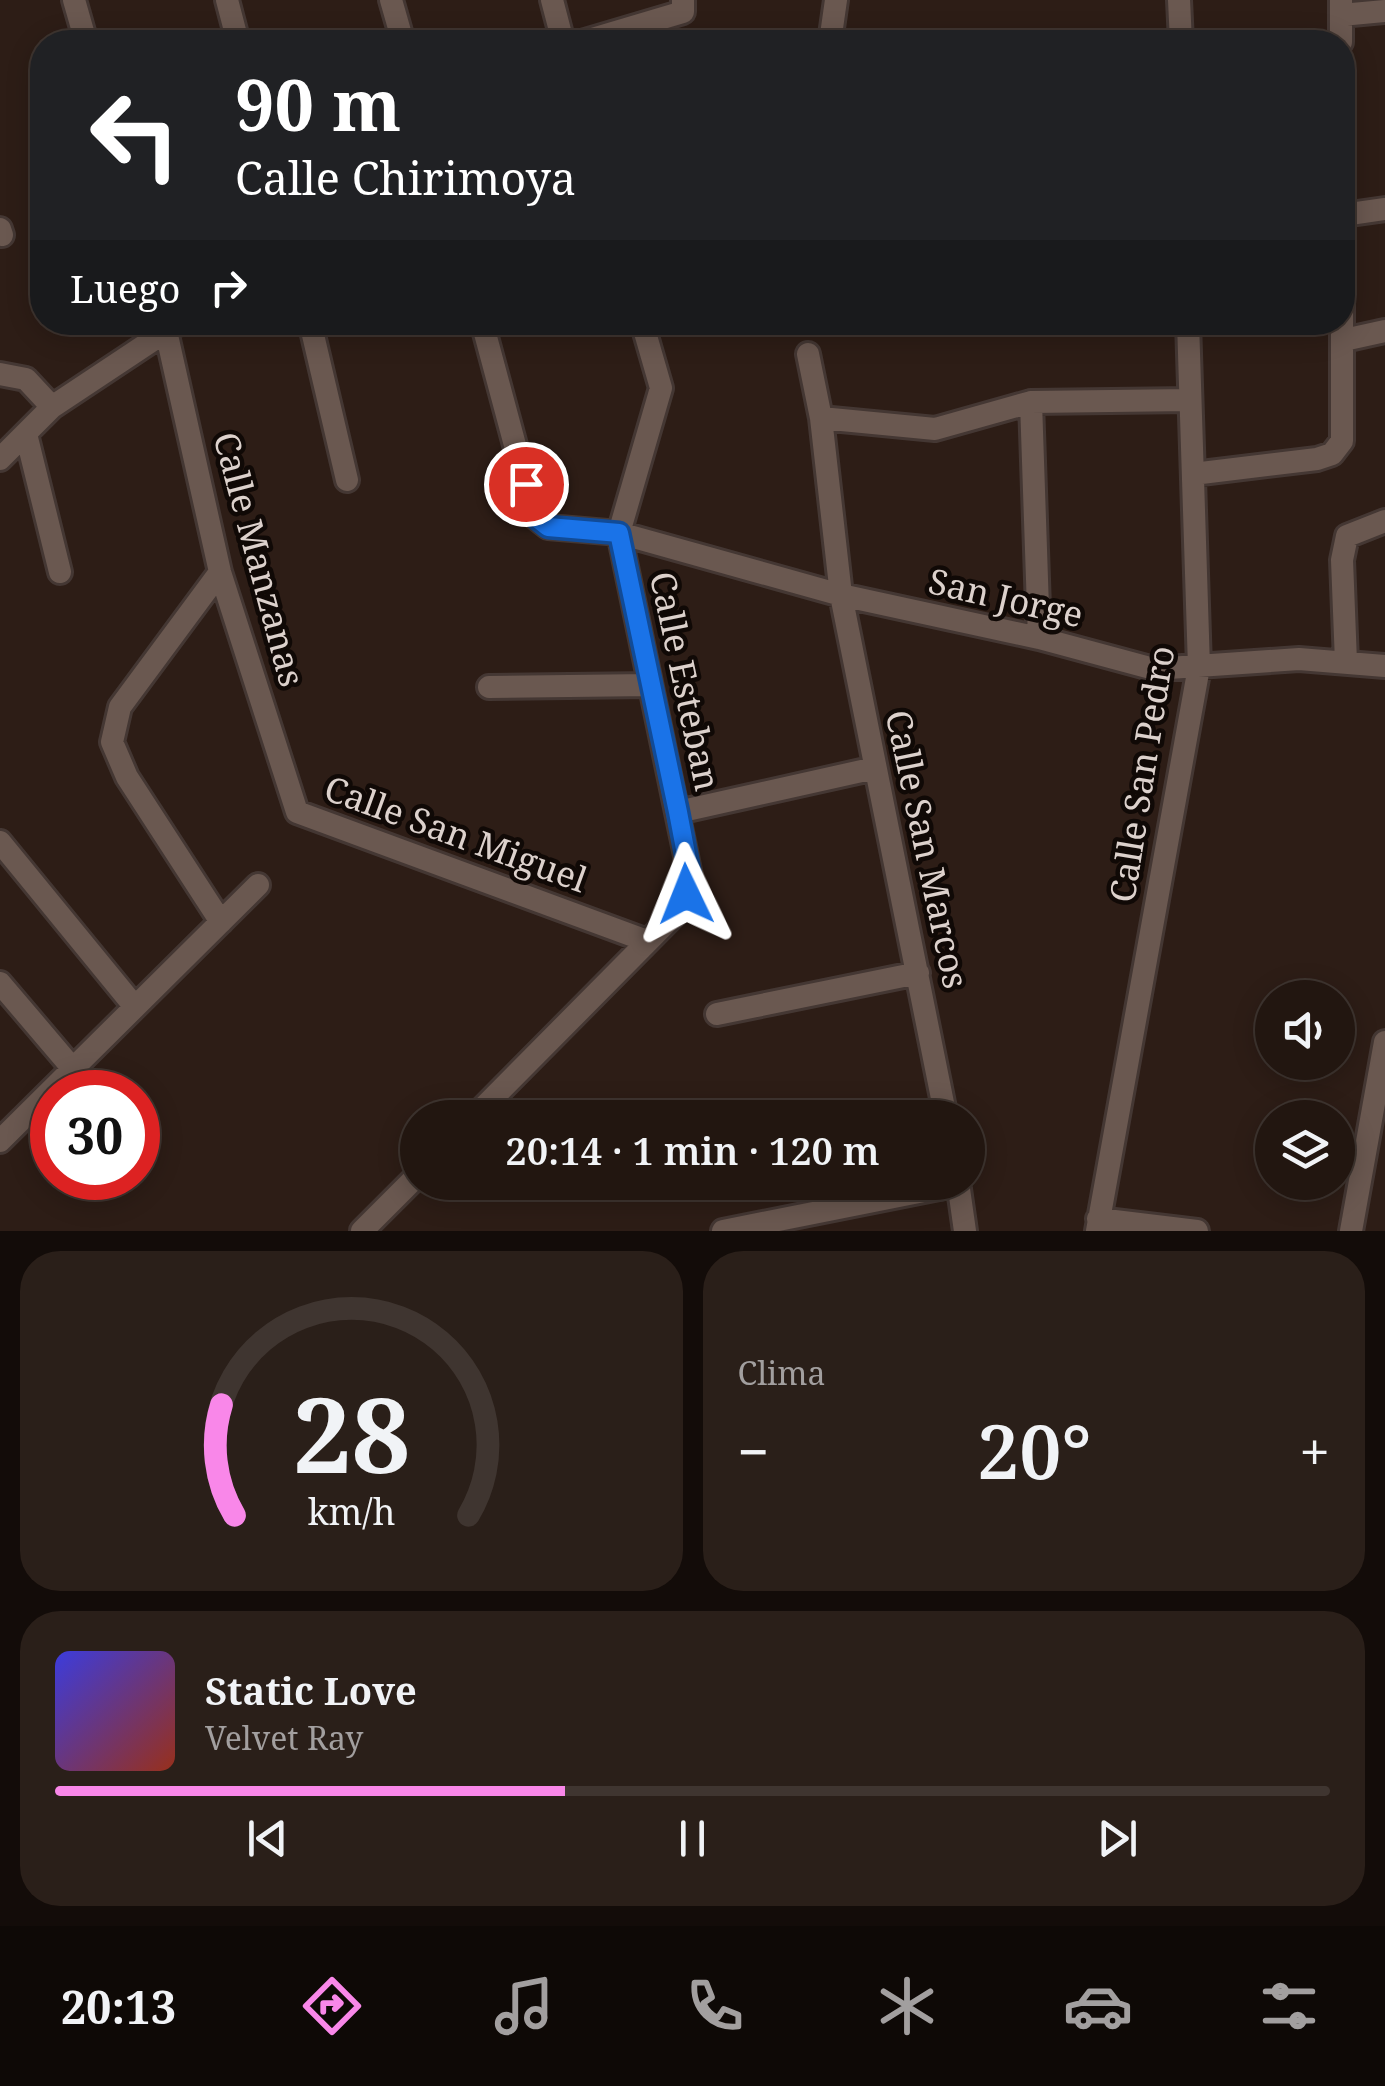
<!DOCTYPE html>
<html lang="es">
<head>
<meta charset="utf-8">
<style>
	body { margin:0; font-family:"Noto Serif",serif; background:#2a1f19; color:#f1f3f6; height:100vh; display:flex; flex-direction:column; font-size:38px; white-space:nowrap }
	* { box-sizing:border-box; margin:0 }
	p { font-size:32px; color:#a29f9f }
	.icon { flex:none; width:55px; height:55px; fill:none; stroke:currentColor; stroke-width:2; stroke-linecap:round; stroke-linejoin:round }
	.map { position:relative; height:1231px; overflow:hidden }
	.side { display:flex; flex-direction:column; gap:20px; padding:20px; background:#130c09; flex:1 }
	.side>* { flex:none }
	.hud { position:absolute; left:30px; top:30px; width:1325px; height:305px; border-radius:40px; box-shadow:0 5px 25px #0003,0 0 0 2px #3f3530; background:#202124; color:#fff; overflow:hidden }
	.fabs { position:absolute; left:1255px; top:980px; display:grid; gap:20px }
	.fabs a { display:grid; place-items:center; width:100px; height:100px; border-radius:50%; background:#221610; box-shadow:0 5px 25px #0003,0 0 0 2px #3f3530; font-size:50px }
	.speed { position:absolute; left:30px; top:1070px; display:flex; gap:20px; font-size:50px; font-weight:700; text-align:center }
	.speed>* { display:grid; place-content:center; width:130px; height:130px; border-radius:50%; background:#221610; box-shadow:0 5px 25px #0003,0 0 0 2px #3f3530; line-height:1 }
	.speed .limit { border:15px solid #d22; background:#fff; color:#111 }
	.pin { position:absolute; display:grid; place-items:center; width:85px; height:85px; color:#fff; margin:-42px; border:5px solid #fff; border-radius:50%; box-shadow:0 2px 10px #0007 }
	.me { position:absolute; width:110px; margin:-55px; rotate:358deg; stroke-linejoin:round; filter:drop-shadow(0 0 8px #0008) }
	.turn { display:flex; align-items:center; gap:35px; height:210px; padding:0 40px; font-size:45px }
	.turn .icon { width:130px; height:130px; stroke-width:2.5 }
	.turn b { display:block; font-size:70px; line-height:85px }
	.then { display:flex; align-items:center; height:95px; padding:0 40px; background:#0003; gap:20px; font-size:38px }
	.big { font-size:75px; font-weight:600; line-height:1.1 }
	.side .widget { flex:1; display:flex; flex-direction:column; justify-content:center; gap:15px; min-width:0; padding:0 35px; border-radius:40px; background:#2a1f19 }
	.side .dial { align-items:center; gap:0 }
	.dial svg { height:260px; overflow:visible; fill:none; stroke:#3f3530; stroke-width:7; stroke-linecap:round; text-anchor:middle }
	.dial text { fill:#f1f3f6; stroke:none }
	.song { display:flex; align-items:center; gap:30px }
	.cover { width:120px; height:120px; border-radius:15px; background:linear-gradient(135deg,hsl(240 70% 55%),hsl(10 70% 35%)) }
	.played { height:10px; border-radius:5px; background:linear-gradient(90deg,#f987e9 40%,#3f3530 40%) }
	.keys { display:flex; justify-content:space-around; direction:ltr }
	.heat { display:flex; justify-content:space-between; align-items:center; font-size:55px; direction:ltr }
	.side .tiles { flex:1; display:grid; gap:20px; grid-template-columns:1fr 1fr }
	.widget:last-child { grid-column:span 2 }
	.trip { position:absolute; left:400px; top:1100px; width:585px; height:100px; border-radius:50px; background:#221610; box-shadow:0 5px 25px #0003,0 0 0 2px #3f3530; font-weight:600; line-height:100px; text-align:center }
	.tab-bar { display:flex; height:160px; justify-content:space-around; align-items:center; background:#0e0906; color:#a29f9f }
	.tab-bar .icon { width:70px; height:70px }
	.tab-bar .on { color:#f987e9 }
	.tab-bar b { font-size:45px; color:#f1f3f6 }
	.map>svg:first-child { display:block }
	.lines { fill:none; stroke-linecap:round; stroke-linejoin:round }
	.minor-casing { stroke:#443733; stroke-width:28 }
	.minor { stroke:#6a5850; stroke-width:22 }
	.route-casing { stroke:#114b97; stroke-width:25 }
	.route { stroke:#1a73e8; stroke-width:18 }
	.labels { text-anchor:middle; dominant-baseline:central; stroke-width:9; stroke-linejoin:round; paint-order:stroke }
	.street-label { font-size:35px; fill:#dcd1cc; stroke:#100906 }
</style>
</head>
<body>
<div class="map">
<svg width="1385" height="1231" viewBox="0 0 1385 1231">
	<rect width="100%" height="100%" fill="#2d1d16"/>
	<g class="lines">
		<g class="minor-casing">
			<path id="minor" d="M74 0 86 42
				M227 0 238 42
				M391 0 403 42
				M552 0 563 42
				M1179 0 1181 42
				M1341 1V42
				M1341 15 1385 11
				M582 42 683 12V0
				M830 42 836 0
				M1343 215 1385 209
				M0 229 2 235
				M164 322 220 572 297 812 647 941
				M310 322 347 480
				M482 322 534 516 548 527 619 533 841 595 1039 638 1154 669 1299 659 1385 666
				M1344 340 1385 331
				M808 354 821 418 841 595 946 1118
				M0 374 26 379 52 407
				M1031 402 1039 638
				M821 418 935 429 1031 402 1190 400
				M26 434 60 572
				M0 459 52 407 180 322
				M1193 474 1317 459 1332 454 1342 441V150
				M220 572 120 707 112 742 127 777 221 922
				M1346 662 1342 560 1347 536 1385 521
				M489 687 650 685
				M678 812 875 768
				M0 842 135 1007
				M0 983 73 1069
				M717 1014 918 973
				M473 1118 678 911 686 894 690 875 619 533 661 388 642 322
				M0 1141 258 885
				M958 1182 965 1231
				M1098 1219 1197 1231
				M362 1231 418 1175
				M723 1231 959 1184
				M1097 1231 1199 667 1188 322
				M1351 1231 1385 1042"/>
		</g>
		<use href="#minor" class="minor"/>
	</g>
	<g class="lines">
		<g class="route-casing">
			<path id="route" d="M526 484 534 516 548 527 619 533 678 812 690 875 686 894"/>
		</g>
		<use href="#route" class="route"/>
	</g>
	<g class="labels">
		<g class="street-label">
			<text transform="translate(260 559) rotate(75)">Calle Manzanas</text>
			<text transform="translate(1006 597) rotate(13)">San Jorge</text>
			<text transform="translate(686 681) rotate(78)">Calle Esteban</text>
			<text transform="translate(1141 774) rotate(-81)">Calle San Pedro</text>
			<text transform="translate(456 833) rotate(20)">Calle San Miguel</text>
			<text transform="translate(928 849) rotate(78)">Calle San Marcos</text>
		</g>
	</g>
</svg>
<div class="fabs">
<a><svg class="icon" aria-label="sound" viewBox="0 0 24 24"><path d="M4 9h4l5-4v14l-5-4H4zM17 9q2 3 0 6"/></svg></a>
<a><svg class="icon" aria-label="layers" viewBox="0 0 24 24"><path d="M12 4l9 5-9 5-9-5zM3 14l9 5 9-5"/></svg></a>
</div>
<div class="speed"><div class="limit">30</div></div>
<div class="pin" style="left:526px;top:484px;background:#d93025"><svg class="icon" aria-label="arrive" viewBox="0 0 24 24"><path d="M6 21V4h12l-3 4 3 4H6"/></svg></div>
<svg class="me" style="left:686px;top:894px" viewBox="-20 -20 40 40"><path d="M0-17L14 15 0 8-14 15z" fill="#1a73e8" stroke="#fff" stroke-width="4"/></svg>
<div class="trip">20:14 · 1 min · 120 m</div>
<div class="hud">
<div class="turn"><svg class="icon" aria-label="left" viewBox="0 0 24 24"><path d="M17 20v-9H6M10 6l-5 5 5 5"/></svg><div><b>90 m</b>Calle Chirimoya</div></div>
<div class="then">Luego<svg class="icon" aria-label="right" viewBox="0 0 24 24"><path d="M7 20v-9h11M14 6l5 5-5 5"/></svg></div>
</div>
</div>
<section class="side">
<div class="tiles">
<div class="widget dial"><svg viewBox="0 0 100 80">
<path d="M14 69A42 42 0 1 1 86 69"/>
<path d="M14 69A42 42 0 0 1 10 35" stroke="#f987e9"/>
<text x="50" y="56" font-size="32" font-weight="700">28</text>
<text x="50" y="72" font-size="11">km/h</text>
</svg></div>
<div class="widget"><p>Clima</p>
<div class="heat"><a>−</a><b class="big">20°</b><a>+</a></div>
</div>
<div class="widget">
<div class="song"><i class="cover"></i><div><b>Static Love</b><p>Velvet Ray</p></div></div>
<div class="played"></div>
<div class="keys"><svg class="icon" aria-label="previous" viewBox="0 0 24 24"><path d="M18 5L8 12l10 7zM5 5v14"/></svg><svg class="icon" aria-label="pause" viewBox="0 0 24 24"><path d="M8 5v14M16 5v14"/></svg><svg class="icon" aria-label="next" viewBox="0 0 24 24"><path d="M6 5l10 7-10 7zM19 5v14"/></svg></div>
</div>
</div>
</section>
<nav class="tab-bar">
<b>20:13</b>
<svg class="icon on" aria-label="directions" viewBox="0 0 24 24"><path d="M12 3l9 9-9 9-9-9zM9 14v-3h6M13 9l2 2-2 2"/></svg>
<svg class="icon" aria-label="music" viewBox="0 0 24 24"><path d="M9 18V5l10-2v13"/><circle cx="6" cy="18" r="3"/><circle cx="16" cy="16" r="3"/></svg>
<svg class="icon" aria-label="phone" viewBox="0 0 24 24"><path d="M5 4h4l2 5-3 2q2 4 5 5l2-3 5 2v4C11 20 4 13 5 4z"/></svg>
<svg class="icon" aria-label="climate" viewBox="0 0 24 24"><path d="M12 3v18M4 7l16 10M4 17L20 7"/></svg>
<svg class="icon" aria-label="car" viewBox="0 0 24 24"><path d="M5 17H2v-5l4-1 3-4h7l3 4 3 1v5h-3M9 17h6M6 11h13"/><circle cx="7" cy="17" r="2"/><circle cx="17" cy="17" r="2"/></svg>
<svg class="icon" aria-label="filters" viewBox="0 0 24 24"><path d="M4 7h16M4 17h16"/><circle cx="9" cy="7" r="2"/><circle cx="15" cy="17" r="2"/></svg>
</nav>
</body>
</html>
